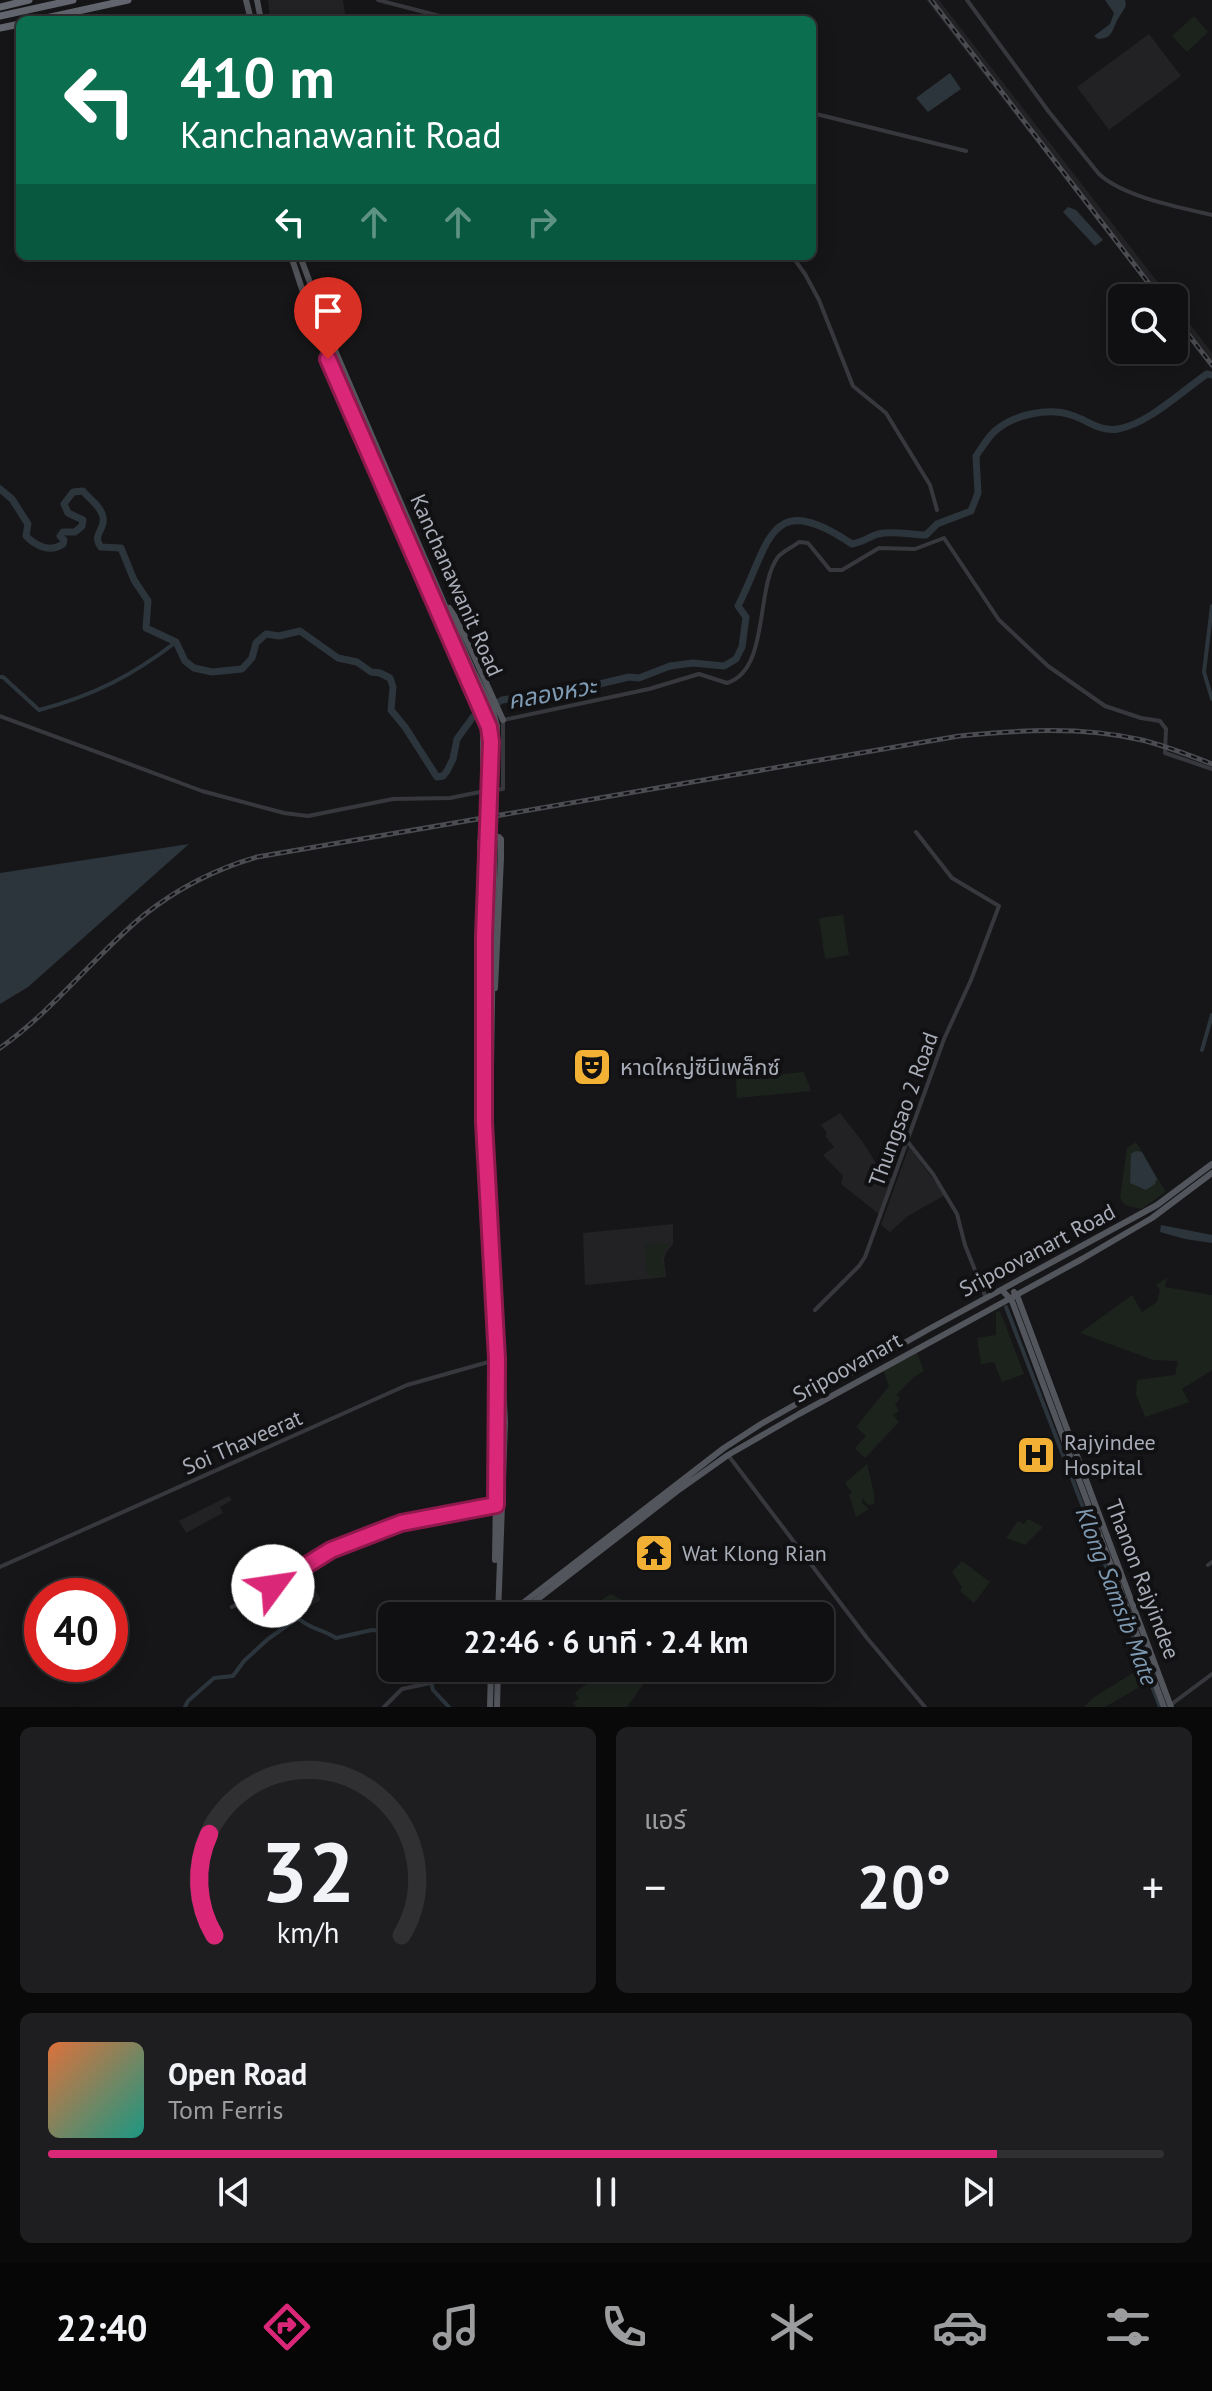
<!DOCTYPE html>
<html lang="th">
<head>
<meta charset="utf-8">
<style>
	body { margin:0; font-family:"PT Sans","Noto Sans Thai",sans-serif; background:#1e1e20; color:#f1f3f6; height:100vh; display:flex; flex-direction:column; font-size:30px; white-space:nowrap }
	* { box-sizing:border-box; margin:0 }
	p { font-size:26px; color:#9c9d9f }
	.icon { flex:none; width:44px; height:44px; fill:none; stroke:currentColor; stroke-width:2; stroke-linecap:round; stroke-linejoin:round }
	.map { position:relative; height:1707px; overflow:hidden }
	.drawer { display:flex; flex-direction:column; gap:20px; padding:20px; background:#09090a; flex:1 }
	.drawer>* { flex:none }
	.banner { position:absolute; left:16px; top:16px; width:800px; height:244px; border-radius:12px; box-shadow:0 4px 20px #0003,0 0 0 2px #303032; background:#0b6e4f; color:#fff; overflow:hidden }
	.tools { position:absolute; left:1108px; top:284px; display:grid; gap:16px }
	.tools a { display:grid; place-items:center; width:80px; height:80px; border-radius:12px; background:#101012; box-shadow:0 4px 20px #0003,0 0 0 2px #303032; font-size:40px }
	.speed { position:absolute; left:24px; top:1578px; display:flex; gap:16px; font-size:40px; font-weight:700; text-align:center }
	.speed>* { display:grid; place-content:center; width:104px; height:104px; border-radius:50%; background:#101012; box-shadow:0 4px 20px #0003,0 0 0 2px #303032; line-height:1 }
	.speed .limit { border:12px solid #d22; background:#fff; color:#111 }
	.pin { position:absolute; display:grid; place-items:center; width:68px; height:68px; color:#fff; margin:-82px -34px; border-radius:50% 50% 50% 0; rotate:-45deg; box-shadow:0 0 8px #0007 }
	.pin .icon { rotate:45deg }
	.me { position:absolute; width:88px; margin:-44px; rotate:59deg; stroke-linejoin:round; filter:drop-shadow(0 0 6px #0008) }
	.turn { display:flex; align-items:center; gap:28px; height:168px; padding:0 32px; font-size:36px }
	.turn .icon { width:104px; height:104px; stroke-width:2.5 }
	.turn b { display:block; font-size:56px; line-height:68px }
	.lanes { display:flex; align-items:center; height:76px; padding:0 32px; background:#0003; justify-content:center; gap:40px; direction:ltr }
	.lanes .off { opacity:.35 }
	.big { font-size:60px; font-weight:600; line-height:1.1 }
	.drawer .widget { flex:1; display:flex; flex-direction:column; justify-content:center; gap:12px; min-width:0; padding:0 28px; border-radius:12px; background:#1e1e20 }
	.drawer .dial { align-items:center; gap:0 }
	.dial svg { height:208px; overflow:visible; fill:none; stroke:#303032; stroke-width:7; stroke-linecap:round; text-anchor:middle }
	.dial text { fill:#f1f3f6; stroke:none }
	.song { display:flex; align-items:center; gap:24px }
	.cover { width:96px; height:96px; border-radius:12px; background:linear-gradient(135deg,hsl(20 70% 55%),hsl(170 70% 35%)) }
	.played { height:8px; border-radius:4px; background:linear-gradient(90deg,#db2777 85%,#303032 85%) }
	.keys { display:flex; justify-content:space-around; direction:ltr }
	.heat { display:flex; justify-content:space-between; align-items:center; font-size:44px; direction:ltr }
	.drawer .tiles { flex:1; display:grid; gap:20px; grid-template-columns:1fr 1fr }
	.widget:last-child { grid-column:span 2 }
	.trip { position:absolute; left:378px; top:1602px; width:456px; height:80px; border-radius:12px; background:#101012; box-shadow:0 4px 20px #0003,0 0 0 2px #303032; font-weight:600; line-height:80px; text-align:center }
	.tabs { display:flex; height:128px; justify-content:space-around; align-items:center; background:#060607; color:#9c9d9f }
	.tabs .icon { width:56px; height:56px }
	.tabs .on { color:#db2777 }
	.tabs b { font-size:36px; color:#f1f3f6 }
	.map>svg:first-child { display:block }
	.built { fill:#222225 }
	.green { fill:#1c231d }
	.water { fill:#2c353c }
	.lines { fill:none; stroke-linecap:round; stroke-linejoin:round }
	.canal { stroke:#2c353c; stroke-width:4 }
	.river { stroke:#2c353c; stroke-width:7 }
	.minor { stroke:#37383d; stroke-width:4 }
	.major { stroke:#53555c; stroke-width:6 }
	.highway { stroke:#63666e; stroke-width:7 }
	.rail-casing { stroke:#4a4c52; stroke-width:5 }
	.rail { stroke:#111113; stroke-width:2; stroke-dasharray:6; stroke-linecap:butt }
	.major-bridge { stroke:#53555c; stroke-width:6 }
	.route-casing { stroke:#8e194d; stroke-width:20 }
	.route { stroke:#db2777; stroke-width:14 }
	.labels { text-anchor:middle; dominant-baseline:central; stroke-width:8; stroke-linejoin:round; paint-order:stroke }
	.street-label { font-size:22px; fill:#a8adb8; stroke:#111113 }
	.poi-label { font-size:22px; fill:#a8adb8; stroke:#111113; text-anchor:start }
	.water-label { font-size:24px; font-style:italic; fill:#7f9bb3; stroke:#111113 }
</style>
</head>
<body>
<div class="map">
<svg width="1212" height="1707" viewBox="0 0 1212 1707">
	<rect width="100%" height="100%" fill="#161618"/>
	<path class="built" d="M268 0H343L346 20H270Z
		M926 0H939L1170 298H1157Z
		M1149 34 1181 76 1109 130 1077 87Z
		M1174 303 1212 353V369L1174 320Z
		M840 1113 862 1141 879 1168 893 1179 880 1215 841 1184 843 1176 823 1155 834 1147 825 1136 827 1133 821 1125Z
		M909 1147 945 1195 908 1216 890 1232 881 1225Z
		M673 1224V1244L666 1252 664 1259 666 1277 585 1285 583 1233Z
		M229 1496 232 1500 220 1507 223 1513 186 1533 179 1521Z
		M274 1547 286 1568 257 1585 244 1565Z
		M306 1573 321 1600 293 1615 278 1589Z"/>
	<path class="green" d="M1194 16 1208 32 1187 52 1172 36Z
		M843 915 849 955 825 959 819 918Z
		M804 1072 811 1091 737 1098 736 1079Z
		M1136 1142 1166 1192 1141 1209 1125 1205 1120 1198 1127 1148Z
		M671 1243 662 1255 664 1276H647L645 1245Z
		M1167 1278 1165 1287 1212 1295V1370L1182 1389 1189 1402 1145 1417 1136 1394 1137 1380 1175 1375 1178 1361 1153 1360 1080 1333 1132 1295 1142 1312 1157 1302 1160 1290 1156 1285Z
		M1000 1311 1024 1374 1002 1382 994 1362 981 1364 977 1338 996 1335V1312Z
		M917 1353 924 1371 914 1377 896 1395 900 1399 895 1404 899 1411 893 1415 899 1422 865 1458 855 1448 866 1436 856 1427 889 1386 883 1370Z
		M867 1464 874 1493V1504L868 1505 863 1498 862 1503 869 1509 856 1517 849 1495 852 1493 845 1483Z
		M1028 1519 1043 1527 1025 1545 1006 1538 1018 1521 1024 1524Z
		M962 1561 990 1582 974 1603 960 1591 962 1587 952 1572Z
		M611 1594 653 1616H575Z
		M598 1668H655L627 1707H577L573 1703 579 1698 575 1693 601 1673Z
		M1136 1671 1143 1685 1105 1707H1084L1093 1698Z"/>
	<path class="water" d="M1105 0H1125L1126 5C1124 11 1118 17 1116 23 1111 34 1111 38 1098 39L1094 36 1110 24 1114 13Z
		M950 73 961 89 928 112 916 98Z
		M1068 207 1076 210 1103 240 1095 246 1063 212Z
		M189 844 28 987 0 1004V873Z
		M1136 1151 1142 1152 1157 1179 1155 1184 1146 1190 1130 1183 1131 1154Z
		M1161 1225 1212 1235V1243L1185 1239 1160 1232Z"/>
	<g class="lines">
		<path class="canal" d="M1212 606 1204 672 1212 699
			M0 677H3L39 710C92 696 132 676 176 642
			M1202 1050 1212 1015
			M1006 1307 1160 1707
			M428 1668 433 1690 449 1707
			M185 1707 188 1701 214 1678 233 1676 244 1661 268 1639 295 1620 299 1619C314 1631 321 1628 336 1638L372 1630 392 1631"/>
		<path class="river" d="M0 489 12 499 28 524 26 536C36 546 50 553 63 544L64 540 60 536 63 532H75L82 526 83 520 68 513 64 504 73 492 83 491C89 499 101 506 103 517 106 530 91 534 101 547L121 548 134 580 148 601 146 628 176 642 185 661 194 668 212 672 242 669 252 658 256 643 266 634 279 636 300 631 338 658 357 662 371 672 380 673 390 678 393 687 391 710 405 727 437 777 443 776 447 771 453 759 457 739 473 717 502 700 591 686 629 677 639 678 670 666 693 663 724 666 736 659 742 647 746 617 738 606C770 544 768 487 852 544 864 542 868 537 878 534 893 530 911 535 926 535L937 524 971 511 978 493 976 456C982 448 987 438 995 431 1013 415 1048 407 1071 415 1088 420 1099 432 1118 429 1148 424 1182 391 1207 374L1212 375"/>
		<path class="minor" d="M378 0 455 20
			M967 0 1049 112 1099 174C1124 197 1178 207 1212 215
			M812 113 966 151
			M792 256 805 274 819 300 853 386 886 413 930 485 937 510
			M0 716 202 791 284 813 308 816 393 799 450 798 485 791
			M493 790 503 789V720L649 689 699 674 727 683C770 670 755 587 778 557 783 551 793 547 799 542L808 543 830 570H842L879 548 915 549 944 538 999 620 1048 666 1105 706 1141 718 1160 721 1166 729 1165 753 1212 769
			M907 1141 933 1174 957 1214 965 1245 986 1298
			M815 1310 859 1266 865 1257 944 1039 971 980 999 906 952 878 916 832
			M728 1455 867 1638 925 1707
			M1208 1565 1212 1562
			M0 1567 407 1385 499 1359
			M232 1607 268 1589 331 1550 401 1523 496 1505
			M1169 1706 1212 1674
			M384 1707 402 1689 491 1670"/>
		<path class="major" d="M246 0 251 20
			M257 0 261 20
			M291 256 316 331 465 670
			M300 256 337 355 471 666
			M449 608 458 621 503 720
			M439 620 450 649 481 718 483 727V791
			M484 937V1122L497 1345
			M493 937 490 1132 505 1422 498 1616
			M481 969 480 841 499 837 501 839V858L495 988
			M1002 1290 1012 1301 1164 1707
			M1014 1292 1018 1298 1171 1707
			M495 1560 498 1360
			M506 1616 724 1448 761 1424 929 1329 1157 1205 1212 1164
			M516 1616 680 1489 728 1455 799 1414 1082 1259 1152 1218 1212 1173
			M490 1707 491 1668
			M497 1707 498 1668"/>
		<path class="highway" d="M0 7 29 0
			M0 16 73 0
			M37 20 128 0
			M0 28 20 24"/>
		<g class="rail-casing">
			<path id="rail" d="M931 0 1160 298
				M1174 316 1212 365
				M0 1048C54 1010 93 957 144 915 178 888 215 869 257 857L959 736C1020 730 1081 726 1142 740 1166 746 1189 755 1212 764"/>
		</g>
		<use href="#rail" class="rail"/>
		<path class="major-bridge" d="M471 666 493 711 497 726 493 937
			M465 670 489 727 491 742 484 937"/>
	</g>
	<g class="lines">
		<g class="route-casing">
			<path id="route" d="M273 1586 331 1550 401 1523 496 1505 497 1359 484 1122V937L491 742 489 727 328 359"/>
		</g>
		<use href="#route" class="route"/>
	</g>
	<defs>
		<g id="theatre-square" transform="scale(2)"><rect x="-9" y="-9" width="18" height="18" rx="4" fill="#f2b134" stroke="#111113"/><path d="M-5-5.5Q0-4 5-5.5V0Q5 5 0 6Q-5 5-5 0ZM-3.3-2.5H-1v1.5H-3.3ZM1-2.5H3.3v1.5H1ZM-2.8 1Q0 5.5 2.8 1Z" fill="#111"/></g>
		<g id="hospital-square" transform="scale(2)"><rect x="-9" y="-9" width="18" height="18" rx="4" fill="#f2b134" stroke="#111113"/><path d="M-5-5h3v3.5h4V-5h3V5h-3V1.5h-4V5h-3Z" fill="#111"/></g>
		<g id="temple-square" transform="scale(2)"><rect x="-9" y="-9" width="18" height="18" rx="4" fill="#f2b134" stroke="#111113"/><path d="M0-6L5-2H3V0L6.5 2.5H4V6H1.5V3h-3V6H-4V2.5H-6.5L-3 0V-2H-5Z" fill="#111"/></g>
	</defs>
	<g fill-rule="evenodd">
		<use href="#theatre-square" x="592" y="1067"/>
		<use href="#hospital-square" x="1036" y="1455"/>
		<use href="#temple-square" x="654" y="1553"/>
	</g>
	<g class="labels">
		<g class="street-label">
			<text transform="translate(457 585) rotate(66)">Kanchanawanit Road</text>
			<text transform="translate(903 1109) rotate(-70)">Thungsao 2 Road</text>
			<text transform="translate(1037 1250) rotate(-28)">Sripoovanart Road</text>
			<text transform="translate(847 1367) rotate(-29)">Sripoovanart</text>
			<text transform="translate(242 1442) rotate(-24)">Soi Thaveerat</text>
			<text transform="translate(1143 1579) rotate(69)">Thanon Rajyindee</text>
		</g>
		<g class="poi-label">
			<text x="620" y="1067">หาดใหญ่ซีนีเพล็กซ์</text>
			<text x="1064" y="1442">Rajyindee<tspan x="1064" dy="25">Hospital</tspan></text>
			<text x="682" y="1553">Wat Klong Rian</text>
		</g>
		<g class="water-label">
			<text transform="translate(552 693) rotate(-10)">คลองหวะ</text>
			<text transform="translate(1117 1596) rotate(69)">Klong Samsib Mate</text>
		</g>
	</g>
</svg>
<div class="tools">
<a><svg class="icon" aria-label="search" viewBox="0 0 24 24"><circle cx="10" cy="10" r="6"/><path d="M15 15l6 6"/></svg></a>
</div>
<div class="speed"><div class="limit">40</div></div>
<div class="pin" style="left:328px;top:359px;background:#d93025"><svg class="icon" aria-label="arrive" viewBox="0 0 24 24"><path d="M6 21V4h12l-3 4 3 4H6"/></svg></div>
<svg class="me" style="left:273px;top:1586px" viewBox="-20 -20 40 40"><circle r="19" fill="#fff"/><path d="M0-13L10 11 0 6-10 11z" fill="#db2777"/></svg>
<div class="trip">22:46 · 6 นาที · 2.4 km</div>
<div class="banner">
<div class="turn"><svg class="icon" aria-label="left" viewBox="0 0 24 24"><path d="M17 20v-9H6M10 6l-5 5 5 5"/></svg><div><b>410 m</b>Kanchanawanit Road</div></div>
<div class="lanes"><svg class="icon" aria-label="left" viewBox="0 0 24 24"><path d="M17 20v-9H6M10 6l-5 5 5 5"/></svg><svg class="icon off" aria-label="ahead" viewBox="0 0 24 24"><path d="M12 20V5M6 11l6-6 6 6"/></svg><svg class="icon off" aria-label="ahead" viewBox="0 0 24 24"><path d="M12 20V5M6 11l6-6 6 6"/></svg><svg class="icon off" aria-label="right" viewBox="0 0 24 24"><path d="M7 20v-9h11M14 6l5 5-5 5"/></svg></div>
</div>
</div>
<section class="drawer">
<div class="tiles">
<div class="widget dial"><svg viewBox="0 0 100 80">
<path d="M14 69A42 42 0 1 1 86 69"/>
<path d="M14 69A42 42 0 0 1 12 30" stroke="#db2777"/>
<text x="50" y="56" font-size="32" font-weight="700">32</text>
<text x="50" y="72" font-size="11">km/h</text>
</svg></div>
<div class="widget"><p>แอร์</p>
<div class="heat"><a>−</a><b class="big">20°</b><a>+</a></div>
</div>
<div class="widget">
<div class="song"><i class="cover"></i><div><b>Open Road</b><p>Tom Ferris</p></div></div>
<div class="played"></div>
<div class="keys"><svg class="icon" aria-label="previous" viewBox="0 0 24 24"><path d="M18 5L8 12l10 7zM5 5v14"/></svg><svg class="icon" aria-label="pause" viewBox="0 0 24 24"><path d="M8 5v14M16 5v14"/></svg><svg class="icon" aria-label="next" viewBox="0 0 24 24"><path d="M6 5l10 7-10 7zM19 5v14"/></svg></div>
</div>
</div>
</section>
<nav class="tabs">
<b>22:40</b>
<svg class="icon on" aria-label="directions" viewBox="0 0 24 24"><path d="M12 3l9 9-9 9-9-9zM9 14v-3h6M13 9l2 2-2 2"/></svg>
<svg class="icon" aria-label="music" viewBox="0 0 24 24"><path d="M9 18V5l10-2v13"/><circle cx="6" cy="18" r="3"/><circle cx="16" cy="16" r="3"/></svg>
<svg class="icon" aria-label="phone" viewBox="0 0 24 24"><path d="M5 4h4l2 5-3 2q2 4 5 5l2-3 5 2v4C11 20 4 13 5 4z"/></svg>
<svg class="icon" aria-label="climate" viewBox="0 0 24 24"><path d="M12 3v18M4 7l16 10M4 17L20 7"/></svg>
<svg class="icon" aria-label="car" viewBox="0 0 24 24"><path d="M5 17H2v-5l4-1 3-4h7l3 4 3 1v5h-3M9 17h6M6 11h13"/><circle cx="7" cy="17" r="2"/><circle cx="17" cy="17" r="2"/></svg>
<svg class="icon" aria-label="filters" viewBox="0 0 24 24"><path d="M4 7h16M4 17h16"/><circle cx="9" cy="7" r="2"/><circle cx="15" cy="17" r="2"/></svg>
</nav>
</body>
</html>
